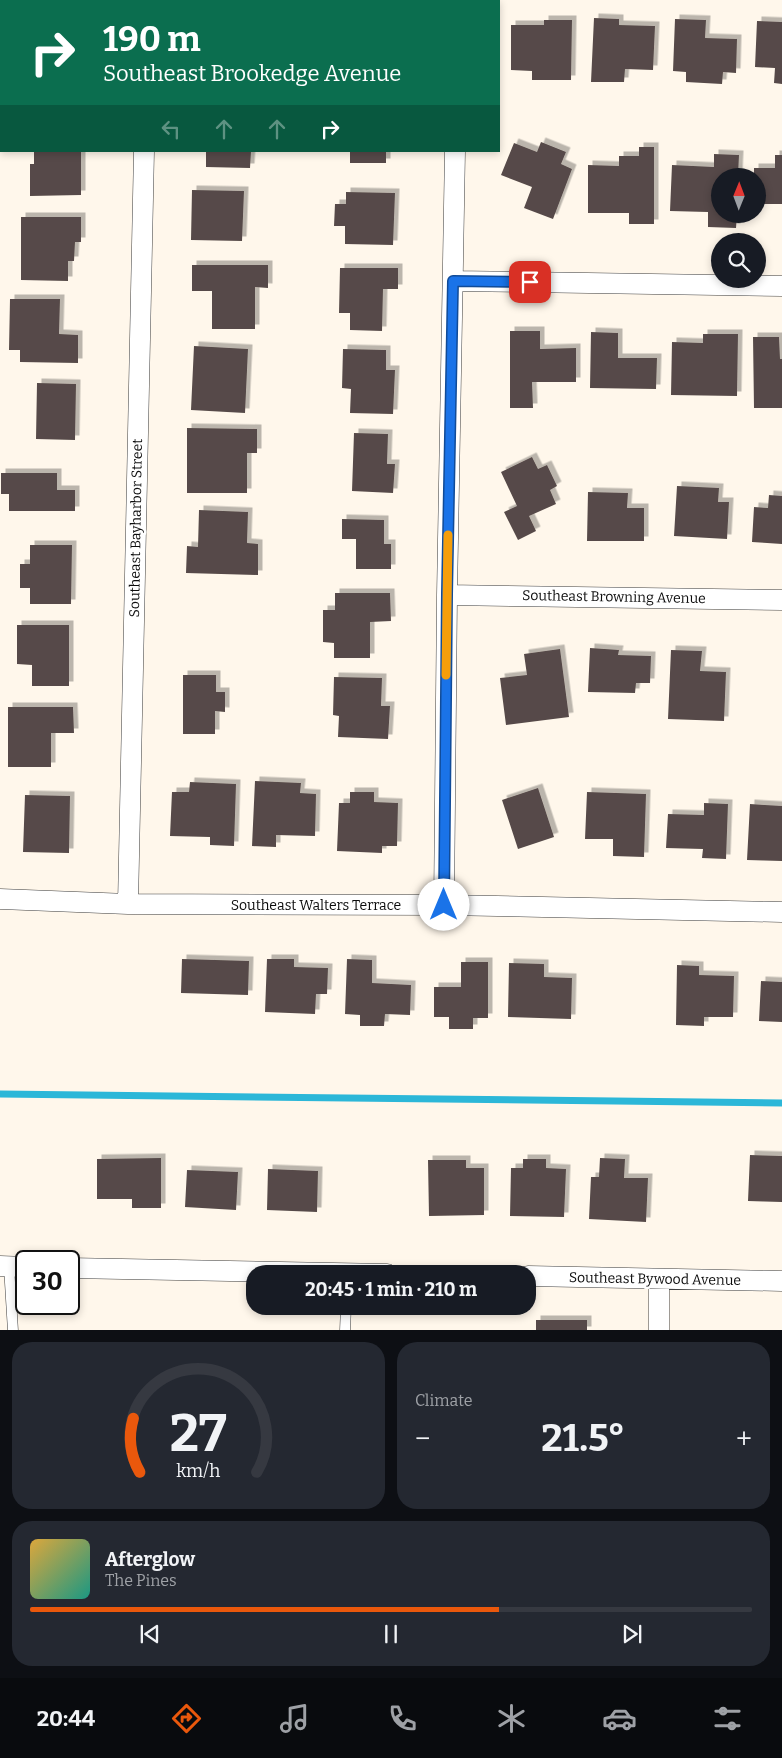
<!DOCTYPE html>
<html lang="en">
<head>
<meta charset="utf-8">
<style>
	body { margin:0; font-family:Bitter,serif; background:#242831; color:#f1f3f6; height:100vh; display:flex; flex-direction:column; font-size:19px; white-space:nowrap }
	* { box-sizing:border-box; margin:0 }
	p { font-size:16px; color:#9ea1a6 }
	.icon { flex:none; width:28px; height:28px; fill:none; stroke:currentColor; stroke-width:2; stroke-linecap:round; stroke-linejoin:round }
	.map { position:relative; height:1330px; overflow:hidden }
	.sheet { display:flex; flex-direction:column; gap:12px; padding:12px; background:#0d0f14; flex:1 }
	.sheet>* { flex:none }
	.hud { position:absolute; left:0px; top:0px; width:500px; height:152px; box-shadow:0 2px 8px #0003; background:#0b6e4f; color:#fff; overflow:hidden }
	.needle { width:32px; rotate:1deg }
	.tools { position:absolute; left:711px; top:168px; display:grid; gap:10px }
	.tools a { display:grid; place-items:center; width:55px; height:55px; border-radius:50%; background:#171b24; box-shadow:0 2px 8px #0003; font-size:25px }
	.speed { position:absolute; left:15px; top:1250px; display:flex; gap:10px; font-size:25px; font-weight:700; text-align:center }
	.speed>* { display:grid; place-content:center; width:65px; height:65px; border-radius:50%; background:#171b24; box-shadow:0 2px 8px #0003; line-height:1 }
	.speed .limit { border:2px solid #111; border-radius:8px; background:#fff; color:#111 }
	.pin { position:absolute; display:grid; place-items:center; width:42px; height:42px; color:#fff; margin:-21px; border-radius:10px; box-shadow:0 2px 8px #0006 }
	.me { position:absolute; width:55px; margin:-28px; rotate:0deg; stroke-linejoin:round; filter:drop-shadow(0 0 4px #0008) }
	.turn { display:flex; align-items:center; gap:18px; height:105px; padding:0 20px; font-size:22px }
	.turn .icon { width:65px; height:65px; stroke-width:2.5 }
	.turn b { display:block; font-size:35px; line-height:42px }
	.lanes { display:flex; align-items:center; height:48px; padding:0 20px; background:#0003; justify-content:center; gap:25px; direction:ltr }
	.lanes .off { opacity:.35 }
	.big { font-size:38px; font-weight:700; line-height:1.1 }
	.sheet .card { flex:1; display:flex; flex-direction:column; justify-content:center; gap:8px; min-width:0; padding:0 18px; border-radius:20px; background:#242831 }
	.sheet .dial { align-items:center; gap:0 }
	.dial svg { height:130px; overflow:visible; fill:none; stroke:#363941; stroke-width:7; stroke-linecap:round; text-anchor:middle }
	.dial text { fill:#f1f3f6; stroke:none }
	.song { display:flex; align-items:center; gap:15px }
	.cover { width:60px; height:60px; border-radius:8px; background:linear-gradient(135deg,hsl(40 70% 55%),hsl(170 70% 35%)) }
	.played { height:5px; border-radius:2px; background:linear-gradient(90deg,#ea580c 65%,#363941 65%) }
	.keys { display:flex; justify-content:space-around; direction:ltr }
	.heat { display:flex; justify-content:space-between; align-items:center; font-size:28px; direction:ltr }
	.sheet .tiles { flex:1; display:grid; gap:12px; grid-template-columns:1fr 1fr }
	.card:last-child { grid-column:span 2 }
	.trip { position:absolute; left:246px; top:1265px; width:290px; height:50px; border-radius:20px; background:#171b24; box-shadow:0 2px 8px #0003; font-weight:700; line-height:50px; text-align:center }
	.tabs { display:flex; height:80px; justify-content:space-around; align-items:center; background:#090b0e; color:#9ea1a6 }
	.tabs .icon { width:35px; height:35px }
	.tabs .current { color:#ea580c }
	.tabs b { font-size:22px; color:#f1f3f6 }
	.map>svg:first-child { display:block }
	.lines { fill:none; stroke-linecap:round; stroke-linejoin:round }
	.stream { stroke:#2cb7d8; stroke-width:7 }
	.building { fill:#564a48; filter:url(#shadow) }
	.service-casing { stroke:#3f3f3f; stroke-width:11 }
	.minor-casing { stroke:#3f3f3f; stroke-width:21 }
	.service { stroke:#fff; stroke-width:10 }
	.minor { stroke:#fff; stroke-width:20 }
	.route-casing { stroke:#114b97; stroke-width:12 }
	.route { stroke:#1a73e8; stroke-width:9 }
	.slow { stroke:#f59e0b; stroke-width:9 }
	.labels { text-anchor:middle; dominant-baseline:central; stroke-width:5; stroke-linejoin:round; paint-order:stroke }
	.street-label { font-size:14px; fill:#0c0c0c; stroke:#fff }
</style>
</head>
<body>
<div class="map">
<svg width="782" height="1331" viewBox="0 0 782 1331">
	<defs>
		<filter id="shadow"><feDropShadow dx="4.5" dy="-4.5" stdDeviation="0" flood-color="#0004"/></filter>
	</defs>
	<rect width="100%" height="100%" fill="#fff7eb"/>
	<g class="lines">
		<path class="stream" d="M0 1094 782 1103"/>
	</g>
	<path class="building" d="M594 18 619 19V25L655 26 653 70 625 69 624 82H591Z
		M675 19 706 20 705 38 737 39 736 73 723 72 722 84 686 82V72L673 71Z
		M544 20H572L571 80H532V71L511 70V25H544Z
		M757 21 782 22V84L774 83 775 68 755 67Z
		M541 142 566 152 561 164 572 169 553 219 524 208 532 187 501 175 514 143 537 152Z
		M639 147H654V224H629V213H588V165L619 166V156H639Z
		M34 151H81V195L30 196V164H34Z
		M206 151H251L250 168 206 167Z
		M350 151H386V163H350Z
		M714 154 739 155 738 176H720V214H737L736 228 708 227V212L670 211 672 165 714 167Z
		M775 155H782V204H758V176H754V168H775Z
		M192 190 244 191 242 241 191 240Z
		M346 192 395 193 393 245 345 244V226H334L335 204H346Z
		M21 217H81V242H75L74 261H68V281L21 280Z
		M192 265H268V288L255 287V329H212V291H192Z
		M340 268H398V289H383L382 331 350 330V313H339Z
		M10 299H60L59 334 78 335V363L20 362V350H9Z
		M510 331H540V349L576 348V382H532L533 408H510Z
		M591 332 618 333V358H657L656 389 590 388Z
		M703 334H738L737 396 671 395 672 342 703 343Z
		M753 337H779L780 359H782V408H754Z
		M194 346 248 349 245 413 191 410Z
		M343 349 386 350V370H395L393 414 350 413 351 389 342 388Z
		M37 383 76 384 75 440 36 439Z
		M187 428 257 429V453H247V493H187Z
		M354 433 388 434 387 464H395L393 493 352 491Z
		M532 457 538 469 547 465 557 486 550 490 556 504 529 516 536 531 518 540 504 512 517 506 501 472Z
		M1 473H57V490H75V511H9V494H1Z
		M677 486 719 488 718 502H729L727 539 674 536Z
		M588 492 628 493 627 508H644V541H587Z
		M769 495 782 496V544L752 542 754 507 768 508Z
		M199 510 248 512 247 543 258 544V575L186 573 187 546 198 547Z
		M342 519 384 520V544H391V569H356V539H342Z
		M30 545H72L71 604H30V588H20V564H30Z
		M335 593H390L391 621 370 622V658H334V643L323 642V610H335Z
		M17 625H69V686H32V665L17 664Z
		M590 648 619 650 618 655 651 656 650 683H636L635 693 588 692Z
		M560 649 569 717 506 725 500 678 527 675 524 654Z
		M671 650 702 651 700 671 726 672 724 721 668 719Z
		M183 675H216V692H225V712L215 711V734H183Z
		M334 677 382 678 381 706H390L388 739 338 737 339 716 333 715Z
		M8 707H73L74 733H51V767H8Z
		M255 781 301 783 300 793 316 794 315 836 276 835V847L252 846Z
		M190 782 236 784 234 846 210 845V837L170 836 172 792H189Z
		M538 788 554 837 518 849 502 800Z
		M350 792H374V802L398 803 397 846H382V853L337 851 339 803H350Z
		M587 792 646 794 644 857 613 856V839H585Z
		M25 795 70 796 69 853 23 852Z
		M704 803 728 804 726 859 702 858 703 849 666 848 668 814 704 815Z
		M750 804 782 806V861L747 860Z
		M182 959 249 961 248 995 181 993Z
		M267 959H294V967L328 968 327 994H316L315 1014 265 1012Z
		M347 959 372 960V983L411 985 410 1015 385 1014 384 1026H360V1015L345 1014Z
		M461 962H488V1018H473V1029H449V1017H434V987H461Z
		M509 963 544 964V977L572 978 571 1019 508 1017Z
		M677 965 699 966V975L734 976 733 1017H704V1026L676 1025Z
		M761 981 782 982V1022L759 1021Z
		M750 1155 782 1156V1202L748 1201Z
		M161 1158V1208H132V1199H97V1159Z
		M600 1158 625 1159 624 1178H648L646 1222 589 1219 591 1177H599Z
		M523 1159H546V1168L566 1169 564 1217 510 1216 511 1168H523Z
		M428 1160H466V1168H484V1215L429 1216Z
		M268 1169 318 1171 317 1212 267 1210Z
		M187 1170 238 1172 236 1210 185 1207Z
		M536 1320H587V1331H536Z"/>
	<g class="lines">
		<g class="service-casing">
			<path id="service" d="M9 1266 13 1331
				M345 1331 346 1306"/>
		</g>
		<g class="minor-casing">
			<path id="minor" d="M147 1V0
				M458 1V0
				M453 281 782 286
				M447 595 782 600
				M0 899 128 904 444 905 782 912
				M128 904 144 151
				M444 905 447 595 455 151
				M0 1266 26 1267
				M69 1268 387 1274
				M528 1276 782 1281
				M659 1331V1279"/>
		</g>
		<use href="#service" class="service"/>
		<use href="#minor" class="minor"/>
	</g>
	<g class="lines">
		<g class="route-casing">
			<path id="route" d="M444 905 447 594 453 281 530 282"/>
		</g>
		<use href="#route" class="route"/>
		<path class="slow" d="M446 675 448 535"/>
	</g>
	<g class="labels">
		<g class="street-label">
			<text transform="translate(136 528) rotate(-89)">Southeast Bayharbor Street</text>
			<text transform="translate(614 597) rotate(1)">Southeast Browning Avenue</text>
			<text x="316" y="905">Southeast Walters Terrace</text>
			<text transform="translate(655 1279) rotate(1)">Southeast Bywood Avenue</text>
		</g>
	</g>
</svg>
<div class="tools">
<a><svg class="needle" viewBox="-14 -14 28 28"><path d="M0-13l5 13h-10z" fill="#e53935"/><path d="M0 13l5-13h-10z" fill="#9ea1a6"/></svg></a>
<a><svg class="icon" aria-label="search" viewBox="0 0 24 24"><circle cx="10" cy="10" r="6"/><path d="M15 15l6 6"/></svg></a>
</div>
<div class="speed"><div class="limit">30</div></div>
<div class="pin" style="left:530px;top:282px;background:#d93025"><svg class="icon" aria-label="arrive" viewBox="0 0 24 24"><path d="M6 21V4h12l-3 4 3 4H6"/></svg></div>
<svg class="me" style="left:444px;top:905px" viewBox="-20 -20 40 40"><circle r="19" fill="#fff"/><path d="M0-13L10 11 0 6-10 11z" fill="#1a73e8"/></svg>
<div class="trip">20:45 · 1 min · 210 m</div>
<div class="hud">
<div class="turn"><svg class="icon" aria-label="right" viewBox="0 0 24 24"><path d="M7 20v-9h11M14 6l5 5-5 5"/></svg><div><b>190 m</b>Southeast Brookedge Avenue</div></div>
<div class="lanes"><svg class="icon off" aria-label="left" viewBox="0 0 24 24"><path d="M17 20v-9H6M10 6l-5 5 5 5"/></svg><svg class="icon off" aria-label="ahead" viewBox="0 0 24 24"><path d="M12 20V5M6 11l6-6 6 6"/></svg><svg class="icon off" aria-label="ahead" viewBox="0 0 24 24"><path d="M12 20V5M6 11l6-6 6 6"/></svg><svg class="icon" aria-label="right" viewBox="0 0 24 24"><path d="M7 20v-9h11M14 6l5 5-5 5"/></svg></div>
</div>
</div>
<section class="sheet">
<div class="tiles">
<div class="card dial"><svg viewBox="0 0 100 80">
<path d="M14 69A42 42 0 1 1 86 69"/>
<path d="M14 69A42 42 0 0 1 10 36" stroke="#ea580c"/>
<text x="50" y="56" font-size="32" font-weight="700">27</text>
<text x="50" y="72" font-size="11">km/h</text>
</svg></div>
<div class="card"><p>Climate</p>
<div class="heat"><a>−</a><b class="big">21.5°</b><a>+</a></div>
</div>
<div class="card">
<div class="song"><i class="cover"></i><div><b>Afterglow</b><p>The Pines</p></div></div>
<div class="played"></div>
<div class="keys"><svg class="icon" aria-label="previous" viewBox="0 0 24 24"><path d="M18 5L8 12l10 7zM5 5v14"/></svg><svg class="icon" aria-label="pause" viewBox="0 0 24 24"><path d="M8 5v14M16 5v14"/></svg><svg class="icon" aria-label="next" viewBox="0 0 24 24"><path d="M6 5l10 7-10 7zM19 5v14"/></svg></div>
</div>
</div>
</section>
<nav class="tabs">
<b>20:44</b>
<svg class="icon current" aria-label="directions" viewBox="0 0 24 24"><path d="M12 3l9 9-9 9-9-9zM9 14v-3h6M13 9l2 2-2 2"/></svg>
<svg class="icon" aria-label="music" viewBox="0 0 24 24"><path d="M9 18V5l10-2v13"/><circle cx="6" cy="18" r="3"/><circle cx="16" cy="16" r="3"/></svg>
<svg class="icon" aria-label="phone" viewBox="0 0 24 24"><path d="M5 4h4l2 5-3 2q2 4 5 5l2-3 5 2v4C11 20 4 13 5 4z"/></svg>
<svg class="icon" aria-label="climate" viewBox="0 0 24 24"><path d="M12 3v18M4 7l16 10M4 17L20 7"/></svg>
<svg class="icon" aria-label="car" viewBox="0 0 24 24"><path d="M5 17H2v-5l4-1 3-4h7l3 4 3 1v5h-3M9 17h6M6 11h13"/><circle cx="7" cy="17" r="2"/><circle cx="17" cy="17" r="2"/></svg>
<svg class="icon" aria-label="filters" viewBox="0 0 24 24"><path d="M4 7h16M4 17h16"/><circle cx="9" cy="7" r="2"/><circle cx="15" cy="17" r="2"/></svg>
</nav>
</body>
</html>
